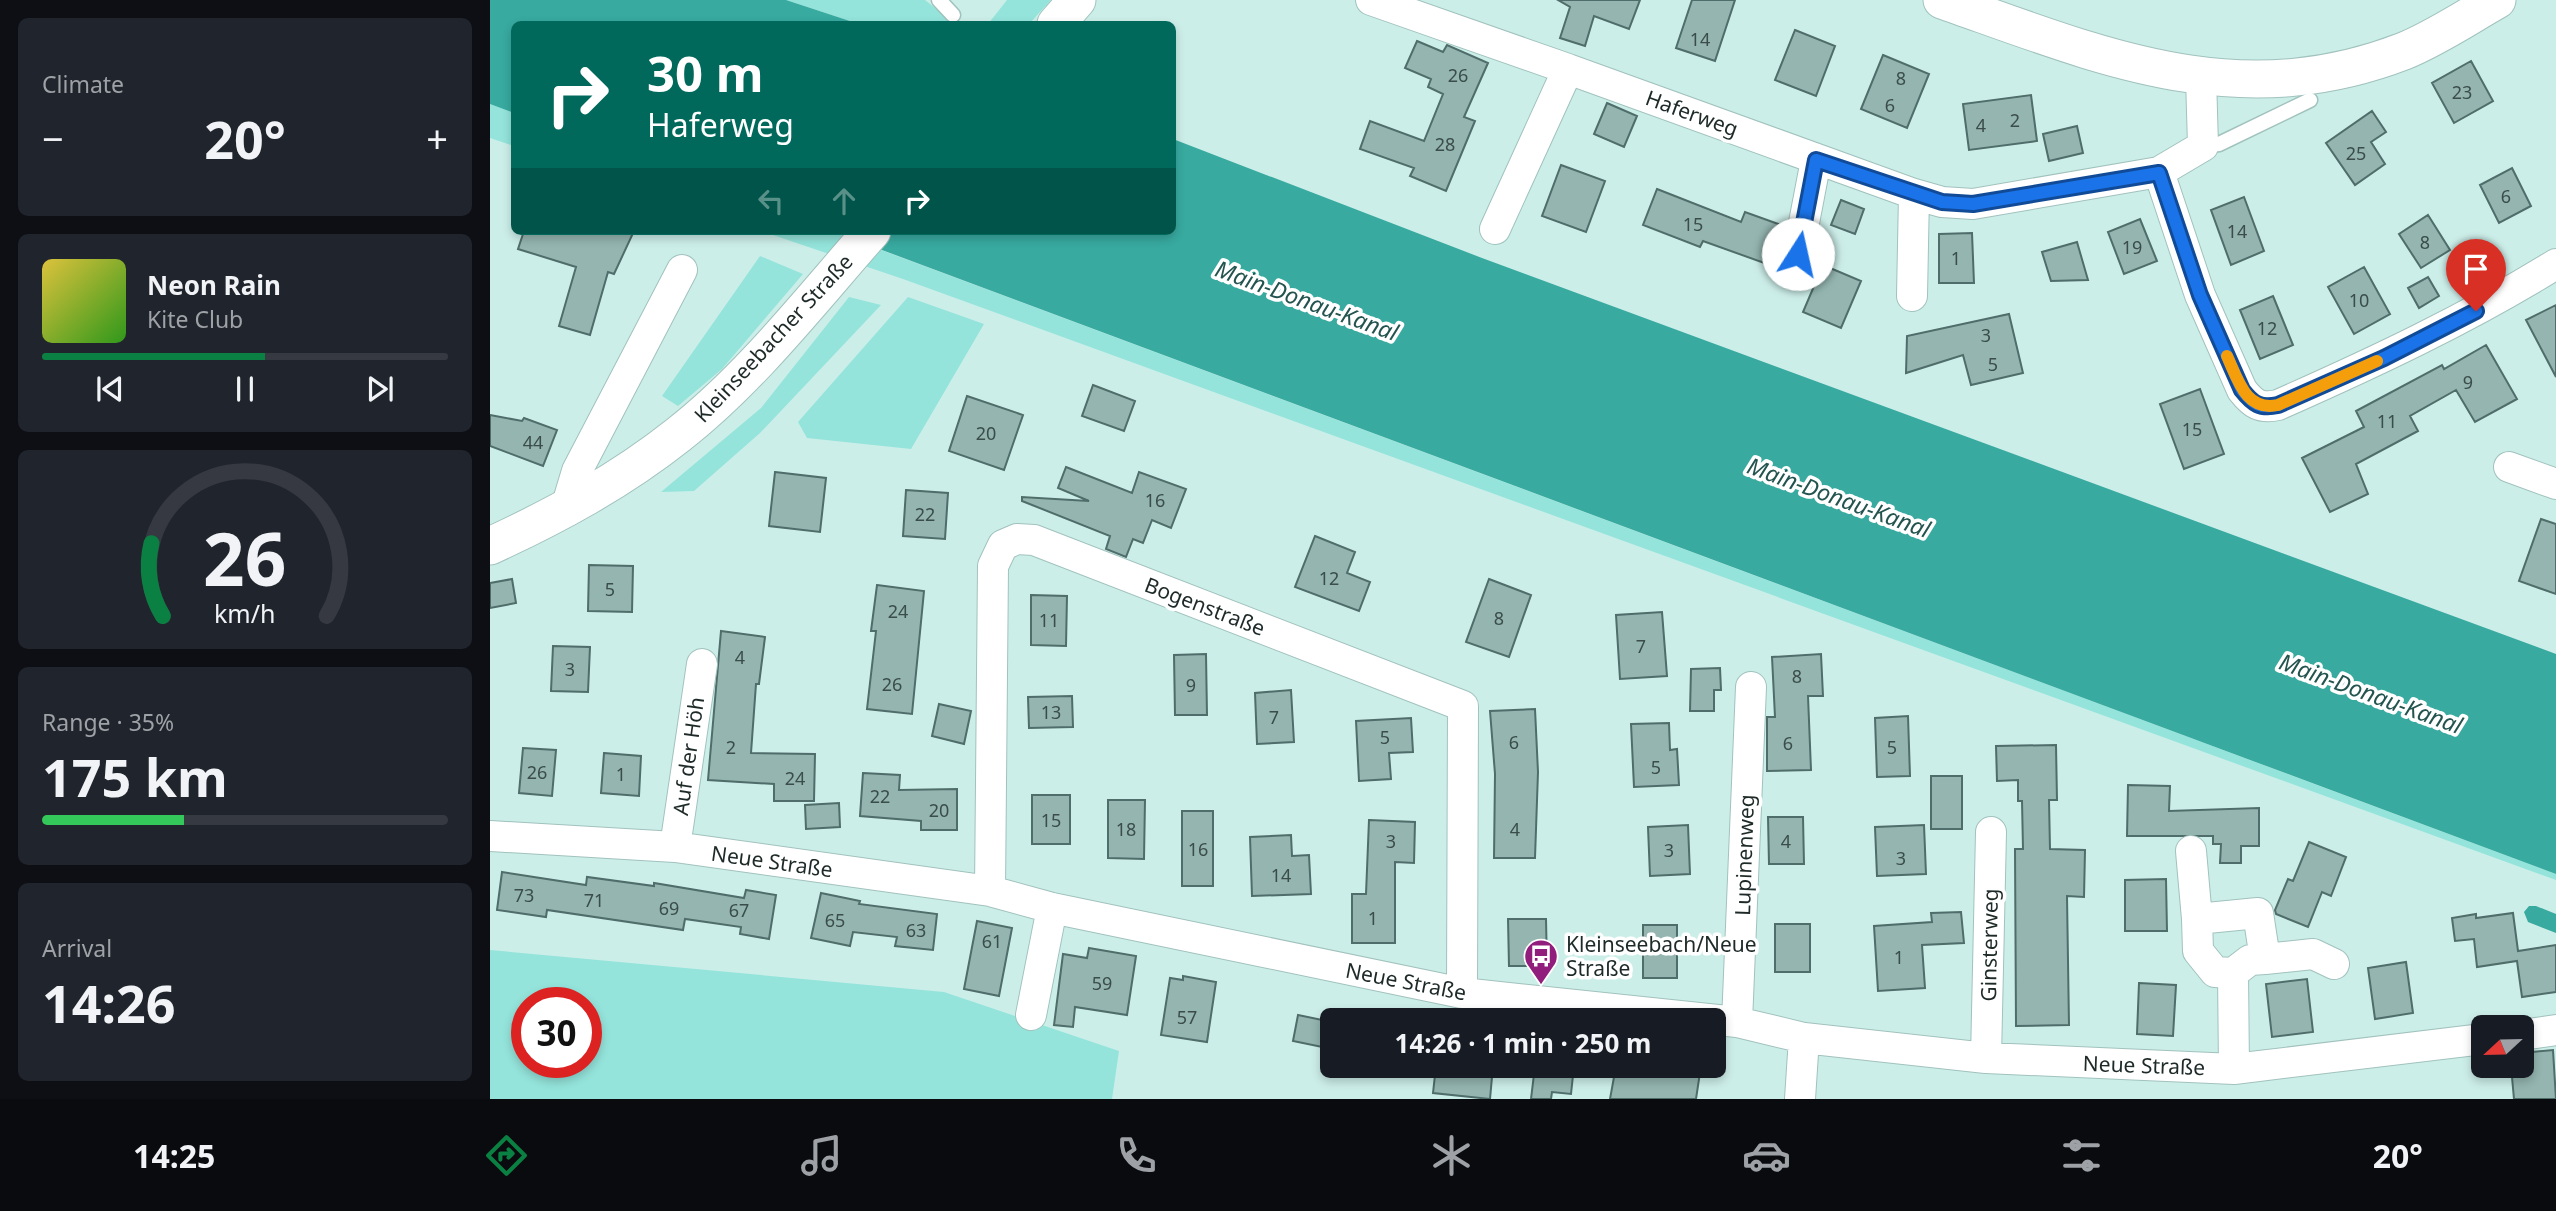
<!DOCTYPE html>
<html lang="en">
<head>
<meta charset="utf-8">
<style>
	body { margin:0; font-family:"Noto Sans",sans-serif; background:#20242c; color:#f1f3f6; height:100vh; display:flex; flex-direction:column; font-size:26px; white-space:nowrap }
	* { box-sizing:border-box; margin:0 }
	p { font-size:23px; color:#9ea1a6 }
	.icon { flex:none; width:38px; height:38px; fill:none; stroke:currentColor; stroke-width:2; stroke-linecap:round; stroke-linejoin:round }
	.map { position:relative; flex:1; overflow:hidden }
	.details { display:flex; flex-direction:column; gap:18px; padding:18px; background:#0d0f14; width:490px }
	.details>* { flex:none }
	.top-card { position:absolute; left:21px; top:21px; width:665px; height:214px; border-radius:10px; box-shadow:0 4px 10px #0003; background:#00695c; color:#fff; overflow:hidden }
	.needle { width:46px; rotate:248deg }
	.fabs { position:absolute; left:1981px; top:1015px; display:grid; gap:14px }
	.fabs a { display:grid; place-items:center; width:63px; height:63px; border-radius:10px; background:#171b24; box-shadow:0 4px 10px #0003; font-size:35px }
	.speed { position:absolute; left:21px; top:987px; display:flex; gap:14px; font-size:35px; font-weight:700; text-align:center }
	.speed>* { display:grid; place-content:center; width:91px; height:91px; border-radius:50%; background:#171b24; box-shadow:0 4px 10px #0003; line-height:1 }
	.speed .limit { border:10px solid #d22; background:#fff; color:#111 }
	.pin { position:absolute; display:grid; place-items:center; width:60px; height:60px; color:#fff; margin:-72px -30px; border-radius:50% 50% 50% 0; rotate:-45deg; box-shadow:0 0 7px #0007 }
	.pin .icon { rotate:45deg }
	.me { position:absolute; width:77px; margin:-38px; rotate:10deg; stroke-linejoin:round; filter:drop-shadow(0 0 5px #0008) }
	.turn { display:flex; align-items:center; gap:24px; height:147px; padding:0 21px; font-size:32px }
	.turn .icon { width:91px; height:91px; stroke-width:2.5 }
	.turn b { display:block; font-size:49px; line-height:60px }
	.lanes { display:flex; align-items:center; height:66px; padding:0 21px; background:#0003; justify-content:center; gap:35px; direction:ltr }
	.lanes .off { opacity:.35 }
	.big { font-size:52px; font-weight:700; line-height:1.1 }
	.details .widget { flex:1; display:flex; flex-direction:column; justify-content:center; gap:10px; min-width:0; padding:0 24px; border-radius:10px; background:#20242c }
	.details .dial { align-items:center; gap:0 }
	.dial svg { height:182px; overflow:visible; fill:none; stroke:#363941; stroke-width:7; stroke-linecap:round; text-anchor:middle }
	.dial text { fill:#f1f3f6; stroke:none }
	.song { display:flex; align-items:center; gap:21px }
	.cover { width:84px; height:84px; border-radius:10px; background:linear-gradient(135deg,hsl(50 70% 55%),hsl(110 70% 35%)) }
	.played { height:7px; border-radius:4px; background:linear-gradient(90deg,#0b8043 55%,#363941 55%) }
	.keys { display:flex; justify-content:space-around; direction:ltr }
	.heat { display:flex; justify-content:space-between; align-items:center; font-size:38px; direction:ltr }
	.charge { height:10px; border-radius:5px; background:linear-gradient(90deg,#34c759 35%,#363941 0) }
	.trip { position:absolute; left:830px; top:1008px; width:406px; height:70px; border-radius:10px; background:#171b24; box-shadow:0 4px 10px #0003; font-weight:700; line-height:70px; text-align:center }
	.menu { display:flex; height:112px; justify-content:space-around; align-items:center; background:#090b0e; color:#9ea1a6 }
	.menu .icon { width:49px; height:49px }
	.menu .on { color:#0b8043 }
	.menu b { font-size:32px; color:#f1f3f6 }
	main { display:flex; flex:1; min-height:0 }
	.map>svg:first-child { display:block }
	.green { fill:#94e4db; fill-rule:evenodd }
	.water { fill:#38aaa0 }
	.building { fill:#94b5b0; stroke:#4f6d6a; stroke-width:2 }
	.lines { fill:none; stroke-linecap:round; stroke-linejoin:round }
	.service-casing { stroke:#a1c2bd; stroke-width:17 }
	.minor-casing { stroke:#a1c2bd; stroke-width:32 }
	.tertiary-casing { stroke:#a1c2bd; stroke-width:39 }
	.service { stroke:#fff; stroke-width:14 }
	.minor { stroke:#fff; stroke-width:30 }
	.tertiary { stroke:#fff; stroke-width:37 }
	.route-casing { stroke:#114b97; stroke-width:18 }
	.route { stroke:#1a73e8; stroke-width:12 }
	.slow { stroke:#f59e0b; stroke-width:12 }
	.labels { text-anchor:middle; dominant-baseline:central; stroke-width:7; stroke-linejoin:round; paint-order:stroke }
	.number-label { font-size:18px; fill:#3b4d4a }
	.street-label { font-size:21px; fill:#1d2a28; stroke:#fff }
	.poi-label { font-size:21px; fill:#1d2a28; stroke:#fff; text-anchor:start }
	.water-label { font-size:23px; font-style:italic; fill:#24544f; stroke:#fff }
</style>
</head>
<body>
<main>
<section class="details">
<div class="widget"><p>Climate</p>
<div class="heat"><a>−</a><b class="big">20°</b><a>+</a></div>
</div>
<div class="widget">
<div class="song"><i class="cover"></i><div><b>Neon Rain</b><p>Kite Club</p></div></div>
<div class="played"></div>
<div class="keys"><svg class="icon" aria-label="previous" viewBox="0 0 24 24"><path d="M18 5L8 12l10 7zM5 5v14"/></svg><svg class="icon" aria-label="pause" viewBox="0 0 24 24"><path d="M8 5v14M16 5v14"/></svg><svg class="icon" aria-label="next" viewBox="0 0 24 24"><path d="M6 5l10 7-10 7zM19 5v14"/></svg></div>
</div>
<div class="widget dial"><svg viewBox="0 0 100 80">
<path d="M14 69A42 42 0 1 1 86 69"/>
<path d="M14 69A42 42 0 0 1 9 37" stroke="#0b8043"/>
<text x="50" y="56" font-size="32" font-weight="700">26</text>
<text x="50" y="72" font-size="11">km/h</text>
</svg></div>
<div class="widget"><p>Range · 35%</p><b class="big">175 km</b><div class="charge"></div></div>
<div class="widget"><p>Arrival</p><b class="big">14:26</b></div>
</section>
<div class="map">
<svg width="2066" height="1099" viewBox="0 0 2066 1099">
	<rect width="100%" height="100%" fill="#cceee9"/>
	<path class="green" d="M296 0H435L466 24H369Z
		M517 0H561L539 24H498Z
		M0 104 24 113V146L0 138Z
		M271 231H340L2066 874V880L413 279Z
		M270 256 313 274 232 369 188 406 172 396Z
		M359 297 391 305 270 433 204 491 171 492 271 408Z
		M418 297 494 324 421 449 317 438 308 422Z
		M0 950 454 992 629 1051 622 1099H0ZM37 1003H96V1062H37Z"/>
	<path class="water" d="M0 0H296L369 24H24V113L0 104Z
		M683 139 992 258 2066 654V874L341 231H682Z
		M2039 906H2046L2066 914V933L2038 922 2034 912Z"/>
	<path class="building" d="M1068 0H1150L1139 29 1104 16 1095 46 1070 38 1080 7Z
		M1202 0H1245L1225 61 1186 48Z
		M1305 30 1345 46 1326 96 1285 80Z
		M927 41 953 52 957 45 998 63 974 117 985 121 956 191 920 176 924 168 870 149 880 121 934 141 953 94 938 87 941 79 915 68Z
		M1393 55 1439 74 1417 128 1371 109Z
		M1981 61 2003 101 1964 123 1942 83Z
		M1541 95 1547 141 1479 150 1473 104Z
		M1117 103 1147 116 1134 147 1104 134Z
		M1882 111 1896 132 1881 142 1895 164 1865 185 1836 143Z
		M1587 126 1593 153 1559 161 1553 134Z
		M1071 165 1115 181 1096 232 1052 216Z
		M2022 168 2041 206 2009 223 1990 185Z
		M1167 189 1251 222 1255 212 1291 225 1277 264 1213 241 1210 247 1153 225Z
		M1754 197 1774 251 1741 265 1721 210Z
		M1351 200 1374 209 1365 234 1341 225Z
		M1938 215 1960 250 1931 268 1909 234Z
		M1650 219 1667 261 1634 274 1618 232Z
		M34 231H144L124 274 118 272 100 335 69 326 86 267 28 249Z
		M1482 233 1484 283H1449V234Z
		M1587 242 1598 280 1561 281 1552 252Z
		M1333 265 1371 281 1351 328 1313 312Z
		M1874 267 1900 314 1864 334 1838 287Z
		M1938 277 1949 296 1929 308 1918 288Z
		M1783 296 1803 345 1770 359 1750 310Z
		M2066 305V377L2036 320Z
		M1519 314 1533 373 1481 385 1473 355 1416 373 1417 336Z
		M1996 345 2027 399 1985 422 1966 390 1920 416 1928 431 1866 464 1878 494 1840 512 1812 458 1874 427 1866 411 1952 365 1954 369Z
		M603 385 645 401 634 431 592 416Z
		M1710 389 1734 454 1694 469 1670 404Z
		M477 396 533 415 514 470 459 451Z
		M0 415 32 421 34 418 67 430 53 466 0 446Z
		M576 467 642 493 649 472 696 489 681 528 662 520 653 543 643 539 636 557 616 549 620 536 532 501V497L599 501 568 488Z
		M285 472 336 478 330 532 279 526Z
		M416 490 458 493 455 539 413 536Z
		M2051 519 2066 524V594L2029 581Z
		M825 536 865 552 857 573 880 582 869 611 805 587Z
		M99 565 143 566 142 612 98 611Z
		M22 579 26 603 0 608V583Z
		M999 579 1041 595 1019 657 976 642Z
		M387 585 434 591 422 714 377 709 386 631H381Z
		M541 595 577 596 576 646 541 645Z
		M1172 612 1177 676 1130 679 1126 615Z
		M231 631 275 637 269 684H266L261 753 325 754 324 801H284V784L218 780Z
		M63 646 100 647 98 692 61 691Z
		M716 654 717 715H685L684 655Z
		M1331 654 1333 696H1318L1321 770 1277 771V717H1285L1282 657Z
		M1230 668 1231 690H1224V711H1200L1201 669Z
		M801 690 804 742 767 744 765 693Z
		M582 696 583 727 539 728 538 697Z
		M449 704 481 711 474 744 442 736Z
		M1045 709 1048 772 1045 858H1004L1005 774 1000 711Z
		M1418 716 1420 776 1387 777 1385 718Z
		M921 718 923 752 899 753 901 779 869 781 866 721Z
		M1179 723 1180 750 1187 749 1189 785 1144 787 1141 724Z
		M1566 745 1567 800H1559L1560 849 1595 850 1594 897 1577 896 1579 1025 1526 1026 1525 849H1533L1532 801H1528V780L1507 781 1506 746Z
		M33 748 66 750 62 796 29 793Z
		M114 753 151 756 149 796 111 793Z
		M373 773 410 775 409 790 467 789V830H431V821L370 816Z
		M1441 776H1472V829H1441Z
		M1638 785 1680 786 1679 811 1769 808V846H1751V863H1730L1731 844H1723V836H1637Z
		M542 795H580V844H542Z
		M618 800H655L654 859 618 858Z
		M349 803 350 827 316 829 315 805Z
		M692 811H723V886H692Z
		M1278 817H1313L1314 864H1279Z
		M879 820 925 822 924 863 905 862V943H862V894H876Z
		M1198 825 1200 874 1160 876 1158 827Z
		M1434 825 1436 874 1387 876 1385 827Z
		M801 835 802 856 819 855 821 894 762 896 760 837Z
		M1819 842 1856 857 1841 896 1832 892 1818 927 1786 914 1785 910 1798 879 1803 881Z
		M12 872 96 885 97 877 164 886V883L254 898 256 890 286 895 279 939 250 934 251 927 195 919 193 930 57 910 56 917 7 910Z
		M1676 879 1677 931H1635V880Z
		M331 893 370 901 369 904 447 914 443 950 405 946 407 937 363 932 360 946 321 938Z
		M1471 912 1474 943 1432 945 1435 988 1388 991 1384 926 1442 922 1441 913Z
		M2023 913 2028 951 2066 945V992L2032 997 2027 961 1987 967 1984 939 1965 941 1962 918 1986 914V918Z
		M1018 919H1056L1057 966H1019Z
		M487 921 522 928 509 996 474 989Z
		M1285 924H1320V972H1285Z
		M1153 925H1187V978H1153Z
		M599 948 646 956 637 1015 585 1007 583 1027 564 1025 573 954 597 958Z
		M1916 962 1923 1013 1885 1019 1878 968Z
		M693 976 726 982 717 1042 671 1035 680 978 693 980Z
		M1817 979 1823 1032 1782 1037 1776 984Z
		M1649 983 1686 985 1683 1036 1647 1034Z
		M808 1015 842 1022V1049L803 1041Z
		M2063 1050 2066 1099H2024L2021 1066H2032V1053Z
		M946 1066H1003L1000 1099 943 1093Z
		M1045 1066H1084L1081 1094 1062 1092 1061 1099H1041Z
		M1126 1066H1211L1206 1099H1120Z"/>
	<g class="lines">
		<g class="service-casing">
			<path id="service" d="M449 0 463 15
				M1713 146 1729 144 1820 100"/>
		</g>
		<g class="minor-casing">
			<path id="minor" d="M881 0 1078 69
				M1669 172 1710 295 1752 390C1763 404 1770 409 1788 405 1883 363 1977 319 2066 264
				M1005 229 1078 69 1424 194 1452 202 1483 204 1669 172 1713 146 1711 77
				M1308 254 1326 160
				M1422 296 1424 194
				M2019 467 2066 484
				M75 511 87 471 192 270
				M0 836 185 847 500 891 562 908 972 993 1247 1022 1314 1038 1496 1058 1744 1069 1993 1039
				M185 847 212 664
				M1701 851 1707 919
				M500 891 503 566 513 545 527 539 544 540 973 706 972 993
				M1768 913 1775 959 1760 960 1743 973 1725 972 1708 951 1707 919Z
				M1775 959 1823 954 1844 964
				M1743 973 1744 1069
				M541 1015 562 908
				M1247 1022 1261 687
				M2032 1035 2066 1030
				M1496 1058 1501 832
				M1310 1099 1314 1038"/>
		</g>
		<g class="tertiary-casing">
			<path id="tertiary" d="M1452 0C1609 55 1746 116 1914 51 1946 38 1977 17 2007 0
				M566 24 587 0
				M0 546C67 515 130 481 188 435 260 379 322 299 382 231"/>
		</g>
		<use href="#service" class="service"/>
		<use href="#minor" class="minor"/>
		<use href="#tertiary" class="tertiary"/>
	</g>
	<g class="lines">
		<g class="route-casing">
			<path id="route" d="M1308 254 1326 160 1452 202 1483 204 1669 173 1710 295 1752 390C1763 404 1770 409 1788 405L1894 358 1986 311"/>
		</g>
		<use href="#route" class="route"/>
		<path class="slow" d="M1737 356C1748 380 1756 412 1788 405L1887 361"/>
	</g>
	<defs>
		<g id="bus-pin" transform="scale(1.75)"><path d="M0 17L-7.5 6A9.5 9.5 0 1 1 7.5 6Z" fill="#911d7c" stroke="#fff"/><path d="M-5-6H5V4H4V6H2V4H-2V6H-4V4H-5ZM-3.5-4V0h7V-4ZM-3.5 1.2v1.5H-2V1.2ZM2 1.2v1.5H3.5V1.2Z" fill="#fff"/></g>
	</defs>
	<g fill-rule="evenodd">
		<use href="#bus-pin" x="1051" y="956"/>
	</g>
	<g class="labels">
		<g class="number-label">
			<text x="1210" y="39">14</text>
			<text x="968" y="75">26</text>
			<text x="1411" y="78">8</text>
			<text x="1972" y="92">23</text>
			<text x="1400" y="105">6</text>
			<text x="1525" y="120">2</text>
			<text x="1491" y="125">4</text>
			<text x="955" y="144">28</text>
			<text x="1866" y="153">25</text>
			<text x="2016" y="196">6</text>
			<text x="1203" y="224">15</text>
			<text x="1747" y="231">14</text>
			<text x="1935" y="242">8</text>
			<text x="1642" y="247">19</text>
			<text x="1466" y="258">1</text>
			<text x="1869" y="300">10</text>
			<text x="1777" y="328">12</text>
			<text x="1496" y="335">3</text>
			<text x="1503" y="364">5</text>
			<text x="1978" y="382">9</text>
			<text x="1897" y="421">11</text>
			<text x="1702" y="429">15</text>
			<text x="496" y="433">20</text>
			<text x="43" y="442">44</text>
			<text x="665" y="500">16</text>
			<text x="435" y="514">22</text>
			<text x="839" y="578">12</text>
			<text x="120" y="589">5</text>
			<text x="408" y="611">24</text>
			<text x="1009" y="618">8</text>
			<text x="559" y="620">11</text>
			<text x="1151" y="646">7</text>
			<text x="250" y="657">4</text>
			<text x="80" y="669">3</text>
			<text x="1307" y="676">8</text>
			<text x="402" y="684">26</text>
			<text x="701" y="685">9</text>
			<text x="561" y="712">13</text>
			<text x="784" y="717">7</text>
			<text x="895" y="737">5</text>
			<text x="1024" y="742">6</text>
			<text x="1298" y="743">6</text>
			<text x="241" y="747">2</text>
			<text x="1402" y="747">5</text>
			<text x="1166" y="767">5</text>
			<text x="47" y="772">26</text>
			<text x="131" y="774">1</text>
			<text x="305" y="778">24</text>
			<text x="390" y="796">22</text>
			<text x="449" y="810">20</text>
			<text x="561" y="820">15</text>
			<text x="636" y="829">18</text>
			<text x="1025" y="829">4</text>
			<text x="901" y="841">3</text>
			<text x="1296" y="841">4</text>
			<text x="708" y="849">16</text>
			<text x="1179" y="850">3</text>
			<text x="1411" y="858">3</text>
			<text x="791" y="875">14</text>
			<text x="34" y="895">73</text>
			<text x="104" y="900">71</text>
			<text x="179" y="908">69</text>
			<text x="249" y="910">67</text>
			<text x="883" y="918">1</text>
			<text x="345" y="920">65</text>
			<text x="426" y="930">63</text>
			<text x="502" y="941">61</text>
			<text x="1409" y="957">1</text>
			<text x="612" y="983">59</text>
			<text x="697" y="1017">57</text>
		</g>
		<g class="street-label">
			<text transform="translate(1202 113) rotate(20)">Haferweg</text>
			<text transform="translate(283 338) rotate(-47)">Kleinseebacher Straße</text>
			<text transform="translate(715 606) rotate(21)">Bogenstraße</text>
			<text transform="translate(198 756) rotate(-82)">Auf der Höh</text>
			<text transform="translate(1254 855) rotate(-88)">Lupinenweg</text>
			<text transform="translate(282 861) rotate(8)">Neue Straße</text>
			<text transform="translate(1499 945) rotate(-89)">Ginsterweg</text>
			<text transform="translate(916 981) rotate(11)">Neue Straße</text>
			<text transform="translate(1654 1065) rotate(2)">Neue Straße</text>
		</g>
		<g class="poi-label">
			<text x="1076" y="944">Kleinseebach/Neue<tspan x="1076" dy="24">Straße</tspan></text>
		</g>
		<g class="water-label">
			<text transform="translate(817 300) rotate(20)">Main-Donau-Kanal</text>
			<text transform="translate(1349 497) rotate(20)">Main-Donau-Kanal</text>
			<text transform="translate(1881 693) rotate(20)">Main-Donau-Kanal</text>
		</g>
	</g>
</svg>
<div class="fabs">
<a><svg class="needle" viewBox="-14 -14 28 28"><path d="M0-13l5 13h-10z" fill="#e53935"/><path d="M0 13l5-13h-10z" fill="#9ea1a6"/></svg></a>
</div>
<div class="speed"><div class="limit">30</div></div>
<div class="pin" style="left:1986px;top:311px;background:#d93025"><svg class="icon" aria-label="arrive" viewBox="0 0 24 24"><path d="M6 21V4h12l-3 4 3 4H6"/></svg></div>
<svg class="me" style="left:1308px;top:254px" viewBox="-20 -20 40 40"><circle r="19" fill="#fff"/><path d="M0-13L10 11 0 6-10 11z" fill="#1a73e8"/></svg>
<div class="trip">14:26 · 1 min · 250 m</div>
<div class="top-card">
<div class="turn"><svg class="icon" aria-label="right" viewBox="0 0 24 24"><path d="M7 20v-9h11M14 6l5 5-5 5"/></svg><div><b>30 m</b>Haferweg</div></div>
<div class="lanes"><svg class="icon off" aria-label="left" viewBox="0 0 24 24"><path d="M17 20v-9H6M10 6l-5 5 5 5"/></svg><svg class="icon off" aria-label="ahead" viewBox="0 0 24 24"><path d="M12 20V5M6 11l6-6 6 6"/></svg><svg class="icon" aria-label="right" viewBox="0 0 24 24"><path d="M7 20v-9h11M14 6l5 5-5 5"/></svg></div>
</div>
</div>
</main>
<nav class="menu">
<b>14:25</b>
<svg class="icon on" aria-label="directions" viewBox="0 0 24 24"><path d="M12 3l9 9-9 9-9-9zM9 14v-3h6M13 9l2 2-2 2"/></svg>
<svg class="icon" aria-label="music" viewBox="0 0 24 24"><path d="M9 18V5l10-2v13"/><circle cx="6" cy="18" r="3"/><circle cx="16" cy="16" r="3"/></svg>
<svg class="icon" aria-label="phone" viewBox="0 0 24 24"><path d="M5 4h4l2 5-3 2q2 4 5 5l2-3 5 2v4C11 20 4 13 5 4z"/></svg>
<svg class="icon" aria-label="climate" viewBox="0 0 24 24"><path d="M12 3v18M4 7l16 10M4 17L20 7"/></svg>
<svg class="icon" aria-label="car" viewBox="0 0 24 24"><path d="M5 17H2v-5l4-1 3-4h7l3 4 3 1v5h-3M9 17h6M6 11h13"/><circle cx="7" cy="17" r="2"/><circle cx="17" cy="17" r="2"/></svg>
<svg class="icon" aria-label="filters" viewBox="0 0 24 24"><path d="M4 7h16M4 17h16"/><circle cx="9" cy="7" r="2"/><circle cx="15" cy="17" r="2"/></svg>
<b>20°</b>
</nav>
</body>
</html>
